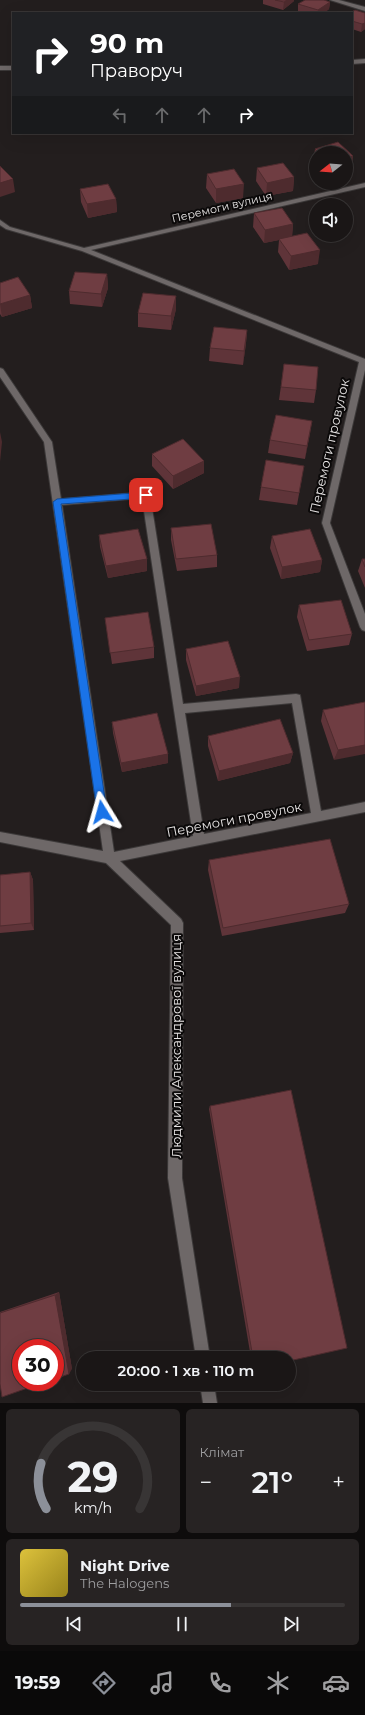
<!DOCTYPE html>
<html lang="uk">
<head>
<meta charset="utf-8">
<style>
	body { margin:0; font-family:Montserrat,sans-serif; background:#272323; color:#f1f3f6; height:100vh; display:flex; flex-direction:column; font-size:15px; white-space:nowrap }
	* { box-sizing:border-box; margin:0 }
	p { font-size:13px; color:#9f9fa1 }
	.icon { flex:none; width:22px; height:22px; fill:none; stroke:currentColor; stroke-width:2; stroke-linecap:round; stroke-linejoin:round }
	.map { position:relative; height:1403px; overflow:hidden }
	.side { display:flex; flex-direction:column; gap:6px; padding:6px; background:#0e0c0c; flex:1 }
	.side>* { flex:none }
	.top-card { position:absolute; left:12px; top:12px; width:341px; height:122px; border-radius:0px; box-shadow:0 4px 16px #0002,0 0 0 1px #383535; background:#202124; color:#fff; overflow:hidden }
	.needle { width:26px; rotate:253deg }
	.fabs { position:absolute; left:309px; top:146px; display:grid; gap:8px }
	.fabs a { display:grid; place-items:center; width:44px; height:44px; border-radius:50%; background:#1a1616; box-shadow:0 4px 16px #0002,0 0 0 1px #383535; font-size:20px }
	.speed { position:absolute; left:12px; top:1339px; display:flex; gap:8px; font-size:20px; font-weight:700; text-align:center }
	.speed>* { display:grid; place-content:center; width:52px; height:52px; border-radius:50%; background:#1a1616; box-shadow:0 4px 16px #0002,0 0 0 1px #383535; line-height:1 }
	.speed .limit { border:6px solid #d22; background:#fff; color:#111 }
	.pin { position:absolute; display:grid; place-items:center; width:34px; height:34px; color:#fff; margin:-17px; border-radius:8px; box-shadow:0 2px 6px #0006 }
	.me { position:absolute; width:44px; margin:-22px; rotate:352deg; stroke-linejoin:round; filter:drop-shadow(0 0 3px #0008) }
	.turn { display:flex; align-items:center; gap:14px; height:84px; padding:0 12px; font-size:18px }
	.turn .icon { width:52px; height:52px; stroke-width:2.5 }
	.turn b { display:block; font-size:28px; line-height:34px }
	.lanes { display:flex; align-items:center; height:38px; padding:0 12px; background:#0003; justify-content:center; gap:20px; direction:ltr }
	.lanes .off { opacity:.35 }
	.big { font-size:30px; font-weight:600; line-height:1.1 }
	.side .widget { flex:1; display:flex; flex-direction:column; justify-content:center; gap:6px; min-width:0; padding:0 14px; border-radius:6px; background:#272323 }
	.side .dial { align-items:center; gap:0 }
	.dial svg { height:104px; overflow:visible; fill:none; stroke:#383535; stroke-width:7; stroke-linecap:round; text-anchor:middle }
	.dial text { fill:#f1f3f6; stroke:none }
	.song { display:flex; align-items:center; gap:12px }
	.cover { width:48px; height:48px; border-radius:6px; background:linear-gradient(135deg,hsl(50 70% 55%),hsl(50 70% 35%)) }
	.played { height:4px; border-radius:2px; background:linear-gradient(90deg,#8c9099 65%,#383535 65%) }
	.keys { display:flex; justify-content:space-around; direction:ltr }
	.heat { display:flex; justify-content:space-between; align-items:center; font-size:22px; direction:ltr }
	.side .tiles { flex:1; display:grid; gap:6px; grid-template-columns:1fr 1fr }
	.widget:last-child { grid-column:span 2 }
	.trip { position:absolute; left:76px; top:1351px; width:220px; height:40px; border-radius:20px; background:#1a1616; box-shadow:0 4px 16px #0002,0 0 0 1px #383535; font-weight:600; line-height:40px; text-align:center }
	.tab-bar { display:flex; height:64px; justify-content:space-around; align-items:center; background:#0a0909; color:#9f9fa1 }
	.tab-bar .icon { width:28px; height:28px }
	.tab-bar .current { color:#8c9099 }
	.tab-bar b { font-size:18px; color:#f1f3f6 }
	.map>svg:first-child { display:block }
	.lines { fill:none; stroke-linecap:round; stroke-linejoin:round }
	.minor-casing { stroke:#3c3939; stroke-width:2 }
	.minor { fill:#6e6868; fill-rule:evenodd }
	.wall { fill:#5f3439 }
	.shaded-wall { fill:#4e2b2e }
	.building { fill:#6f3d42; stroke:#4e2b2e }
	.route { fill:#1a73e8; stroke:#114b97 }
	.labels { text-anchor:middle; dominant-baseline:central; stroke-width:4; stroke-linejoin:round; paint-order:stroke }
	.far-street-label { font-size:11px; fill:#e8e5e5; stroke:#0b0909 }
	.street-label { font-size:13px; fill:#e8e5e5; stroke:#0b0909 }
</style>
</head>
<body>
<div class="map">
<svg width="365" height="1403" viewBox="0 0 365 1403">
	<rect width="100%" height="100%" fill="#231e1e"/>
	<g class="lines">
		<g class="minor-casing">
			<path id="minor" d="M330 0H339L365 7V11Z
				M365 59V63L352 64V60Z
				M0 66H13V70H0Z
				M365 183V187L91 250 365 359V370L330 523 365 614V631L362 630 360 627 322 523 359 362 82 251 6 229 0 225V220L10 227 84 248Z
				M0 368 3 369 52 442 61 499 146 492 150 495 183 704 296 694 300 695 321 811 365 802V812L120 861 181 919 183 923 182 1178 210 1358H196L168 1178 171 925 106 863 0 842V832L103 851 44 442 0 377ZM142 498 193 836 114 852 62 505ZM292 703 311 813 204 834 185 713Z
				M200 1384H214L217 1403H203Z"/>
		</g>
		<use href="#minor" class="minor"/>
	</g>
	<path class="wall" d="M263 0H294V1L283 10 263 4Z
		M330 2 329 9 324 13H303L298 11V4Z
		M352 13H365V29L361 32 352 29Z
		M338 142 353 156 351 169 346 170V153H316V165L313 162 315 149Z
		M257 168 294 177 293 191 266 196 256 181Z
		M207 174 243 198 216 203 206 188Z
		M80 189 116 199 117 212 88 218 81 202Z
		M254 213 293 224 292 236 318 264 289 270 278 252 279 240 264 243 253 227Z
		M107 274 108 288 102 307 70 304 69 291Z
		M0 283 30 295 32 308 2 317 0 314Z
		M176 296V309L171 330 138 327V313Z
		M247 330 246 343 243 365 209 361 210 348Z
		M284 364 316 390 314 403 279 400Z
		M312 421 305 459 268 453 270 440Z
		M152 454 204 473 173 489 152 466Z
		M302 478 297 505 259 500 261 487Z
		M171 528 217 555V567L177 571 171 540Z
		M99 535 147 571 108 578 100 547Z
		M272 536 322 560 320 572 281 579 270 548Z
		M362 559H365V588L358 571Z
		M299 605 352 634 349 645 307 651 297 617Z
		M105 618 154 647V658L112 664Z
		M186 649 239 688 196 696 186 660Z
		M365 702 334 760 321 721 323 710Z
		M112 722 168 763 122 772 113 733Z
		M208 736 293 753 290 763 218 781 208 746Z
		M209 860 349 904 345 913 222 936 208 870Z
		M30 872 33 880 34 930 0 933V875Z
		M210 1106 289 1358H251L209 1109Z
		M59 1292 72 1369 0 1384V1312Z"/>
	<path class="shaded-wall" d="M287 0H294V1L283 10 284 2Z
		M330 2 329 9 324 13H318V10Z
		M365 23V29L361 32 362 24Z
		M353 156 351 169 346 170V158Z
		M294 177 293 191 266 196 267 183Z
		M13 179 15 192 0 197V183Z
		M244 184 243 198 216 203V189Z
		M116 199 117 212 88 218 87 204Z
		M293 224 292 238 279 239V240L264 243 265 230Z
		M320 250 318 264 289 270 291 256Z
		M107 274 108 288 102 307 101 294Z
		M30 295 32 308 2 317 0 304Z
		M176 296V309L171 330V316Z
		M247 330 246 343 243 365 244 351Z
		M312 421 310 434 305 459 307 446Z
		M0 432 2 442 0 462Z
		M204 461V473L173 489V476Z
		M147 559V571L108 578 106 566Z
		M322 560 320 572 281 579 282 567Z
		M240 677 239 688 196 696V686Z
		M365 745V754L334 760 338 750Z
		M293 753 290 763 218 781 219 771Z
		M168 754V763L122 772 121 763Z
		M30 872 33 880 34 930 31 923Z
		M59 1292 72 1369 69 1374 55 1295Z"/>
	<path class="building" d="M275 0H287L284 2Z
		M305 0H324L330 2 318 10 298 4Z
		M355 10 365 13V23L362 24 352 21V13H350Z
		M338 142 353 156 346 158V153H319L315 149Z
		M283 163 294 177 267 183 257 168Z
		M0 166 13 179 0 183Z
		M234 169 244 184 216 189 207 174Z
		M108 184 116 199 87 204 80 189Z
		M282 208 293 224 265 230 254 213Z
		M307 233 320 250 291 256 279 239Z
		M75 272 107 274 101 294 69 291Z
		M18 277 30 295 0 304V283Z
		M143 293 176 296 171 316 138 313Z
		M214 327 247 330 244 351 210 348Z
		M284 364 318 367 316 390 281 387Z
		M276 415 312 421 307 446 270 440Z
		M183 439 204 461 173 476 152 454Z
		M266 460 304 466 299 493 261 487Z
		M211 524 217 555 176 559 171 528Z
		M138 529 147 559 106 566 99 535Z
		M310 529 322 560 282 567 272 536Z
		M362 559H365V567Z
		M341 600 352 634 309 640 299 605Z
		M148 612 154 647 110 653 105 618Z
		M228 641 240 677 196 686 186 649Z
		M365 702V745L338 750 323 710Z
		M157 713 168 754 121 763 112 722Z
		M280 719 293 753 219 771 208 736Z
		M330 839 349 904 223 928 209 860Z
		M30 872 31 923 0 926V875Z
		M291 1090 347 1348 289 1361V1358H253L210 1106Z
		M55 1295 69 1374 55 1379V1348H21V1382H45L2 1397 0 1384V1313Z"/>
	<path class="route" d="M146 492 150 495 146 498 61 504 107 812 106 815 102 816 99 815 97 812 53 502 57 499Z"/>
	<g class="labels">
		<g class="far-street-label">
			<text transform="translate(222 207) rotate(-13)">Перемоги вулиця</text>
		</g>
		<g class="street-label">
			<text transform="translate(329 446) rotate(-77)">Перемоги провулок</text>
			<text transform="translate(234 819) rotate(-11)">Перемоги провулок</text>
			<text transform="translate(176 1046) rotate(-90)">Людмили Александрової вулиця</text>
		</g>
	</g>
</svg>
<div class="fabs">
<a><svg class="needle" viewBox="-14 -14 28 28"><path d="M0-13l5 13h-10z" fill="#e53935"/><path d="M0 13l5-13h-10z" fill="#9f9fa1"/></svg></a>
<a><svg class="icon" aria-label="sound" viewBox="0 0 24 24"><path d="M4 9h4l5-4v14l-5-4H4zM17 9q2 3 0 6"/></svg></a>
</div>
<div class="speed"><div class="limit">30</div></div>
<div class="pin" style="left:146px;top:495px;background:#d93025"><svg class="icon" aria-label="arrive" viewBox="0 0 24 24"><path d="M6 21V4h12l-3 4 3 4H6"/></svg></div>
<svg class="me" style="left:102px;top:812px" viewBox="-20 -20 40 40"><path d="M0-17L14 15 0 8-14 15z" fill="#1a73e8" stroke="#fff" stroke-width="4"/></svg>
<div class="trip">20:00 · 1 хв · 110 m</div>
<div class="top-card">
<div class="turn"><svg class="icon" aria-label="right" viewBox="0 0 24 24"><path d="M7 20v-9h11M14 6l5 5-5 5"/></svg><div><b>90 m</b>Праворуч</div></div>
<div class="lanes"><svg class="icon off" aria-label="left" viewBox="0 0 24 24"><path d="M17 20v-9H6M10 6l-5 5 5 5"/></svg><svg class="icon off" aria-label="ahead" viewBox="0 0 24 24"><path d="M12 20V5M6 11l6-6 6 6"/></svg><svg class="icon off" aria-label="ahead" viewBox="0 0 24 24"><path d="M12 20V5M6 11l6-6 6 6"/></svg><svg class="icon" aria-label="right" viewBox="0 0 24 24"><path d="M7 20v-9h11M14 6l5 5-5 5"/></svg></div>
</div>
</div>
<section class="side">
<div class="tiles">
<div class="widget dial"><svg viewBox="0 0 100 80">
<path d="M14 69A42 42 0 1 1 86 69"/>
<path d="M14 69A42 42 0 0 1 10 34" stroke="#8c9099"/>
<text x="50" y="56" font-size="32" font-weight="700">29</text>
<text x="50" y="72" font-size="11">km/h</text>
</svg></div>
<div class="widget"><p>Клімат</p>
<div class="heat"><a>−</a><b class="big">21°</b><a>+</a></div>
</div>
<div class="widget">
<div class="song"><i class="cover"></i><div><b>Night Drive</b><p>The Halogens</p></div></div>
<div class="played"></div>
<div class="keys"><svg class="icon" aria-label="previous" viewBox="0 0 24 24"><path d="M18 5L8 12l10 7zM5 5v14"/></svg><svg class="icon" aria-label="pause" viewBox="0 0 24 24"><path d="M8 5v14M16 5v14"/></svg><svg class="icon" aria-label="next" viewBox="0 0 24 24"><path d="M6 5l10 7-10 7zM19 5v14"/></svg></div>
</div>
</div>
</section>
<nav class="tab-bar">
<b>19:59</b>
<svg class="icon current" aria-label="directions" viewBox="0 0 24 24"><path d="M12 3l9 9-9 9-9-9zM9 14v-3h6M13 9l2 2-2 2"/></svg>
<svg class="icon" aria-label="music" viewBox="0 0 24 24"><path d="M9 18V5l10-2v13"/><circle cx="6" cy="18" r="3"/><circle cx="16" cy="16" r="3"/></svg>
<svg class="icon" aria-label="phone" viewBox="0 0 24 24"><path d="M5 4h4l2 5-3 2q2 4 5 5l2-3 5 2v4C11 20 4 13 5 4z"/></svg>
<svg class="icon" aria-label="climate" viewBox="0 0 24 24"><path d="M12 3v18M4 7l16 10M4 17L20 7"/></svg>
<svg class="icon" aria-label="car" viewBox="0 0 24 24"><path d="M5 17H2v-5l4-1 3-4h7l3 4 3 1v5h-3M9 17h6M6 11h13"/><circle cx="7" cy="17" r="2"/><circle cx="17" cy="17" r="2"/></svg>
</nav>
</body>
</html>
